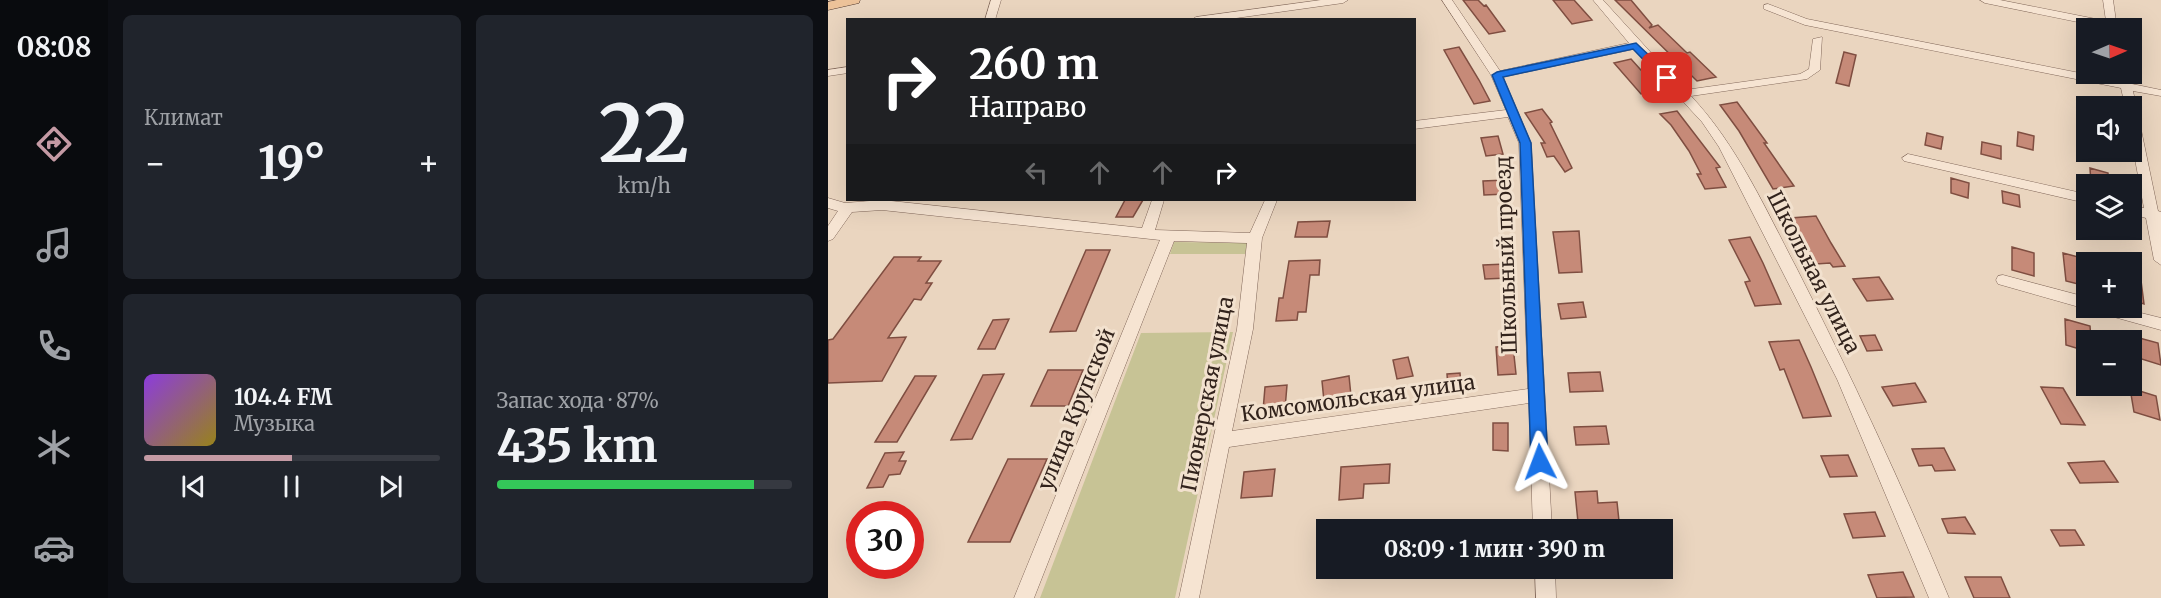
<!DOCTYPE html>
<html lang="ru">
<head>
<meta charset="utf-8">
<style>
	body { margin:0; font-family:Merriweather,serif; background:#20242c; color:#f1f3f6; height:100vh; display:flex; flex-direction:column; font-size:22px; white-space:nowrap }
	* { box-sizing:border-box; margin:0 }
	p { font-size:20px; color:#9ea1a6 }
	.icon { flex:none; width:33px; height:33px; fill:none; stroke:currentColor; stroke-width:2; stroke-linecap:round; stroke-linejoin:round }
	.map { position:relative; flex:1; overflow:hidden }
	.details { display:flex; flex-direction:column; gap:15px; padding:15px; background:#0d0f14; width:720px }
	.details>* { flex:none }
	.guide { position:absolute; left:18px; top:18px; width:570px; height:183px; border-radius:0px; box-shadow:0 6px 24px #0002; background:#202124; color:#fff; overflow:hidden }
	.needle { width:39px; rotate:88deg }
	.tools { position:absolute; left:1248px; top:18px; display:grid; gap:12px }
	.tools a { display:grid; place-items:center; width:66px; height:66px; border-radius:0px; background:#171b24; box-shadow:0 6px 24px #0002; font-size:30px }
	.speed { position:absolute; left:18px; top:501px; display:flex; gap:12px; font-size:30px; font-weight:700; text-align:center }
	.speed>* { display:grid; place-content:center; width:78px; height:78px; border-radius:50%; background:#171b24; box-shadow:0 6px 24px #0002; line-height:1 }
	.speed .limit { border:9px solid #d22; background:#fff; color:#111 }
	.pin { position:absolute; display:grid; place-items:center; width:51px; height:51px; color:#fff; margin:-26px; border-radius:12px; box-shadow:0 3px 9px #0006 }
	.me { position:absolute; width:66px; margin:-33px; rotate:357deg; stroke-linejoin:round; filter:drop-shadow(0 0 4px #0008) }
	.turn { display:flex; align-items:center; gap:21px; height:126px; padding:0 24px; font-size:27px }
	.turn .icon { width:78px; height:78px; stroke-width:2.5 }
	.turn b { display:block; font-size:42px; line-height:51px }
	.lanes { display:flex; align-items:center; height:57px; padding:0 24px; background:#0003; justify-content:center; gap:30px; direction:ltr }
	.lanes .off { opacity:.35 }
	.big { font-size:45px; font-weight:700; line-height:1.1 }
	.details .tile { flex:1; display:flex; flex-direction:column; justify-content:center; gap:9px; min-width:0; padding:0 21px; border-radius:9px; background:#20242c }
	.details .dial { align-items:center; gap:0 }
	.dial b { font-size:78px; line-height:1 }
	.song { display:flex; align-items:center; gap:18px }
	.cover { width:72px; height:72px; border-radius:9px; background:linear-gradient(135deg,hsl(270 70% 55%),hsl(50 70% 35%)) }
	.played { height:6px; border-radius:3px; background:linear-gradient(90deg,#c49aa4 50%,#363941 50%) }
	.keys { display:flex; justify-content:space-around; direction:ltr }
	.heat { display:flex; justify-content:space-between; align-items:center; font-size:33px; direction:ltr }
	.charge { height:9px; border-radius:4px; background:linear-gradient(90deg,#34c759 87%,#363941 0) }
	.details .tiles { flex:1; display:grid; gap:15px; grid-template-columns:repeat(2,1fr) }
	.trip { position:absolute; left:488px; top:519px; width:357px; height:60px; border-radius:0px; background:#171b24; box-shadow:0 6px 24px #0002; font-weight:700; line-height:60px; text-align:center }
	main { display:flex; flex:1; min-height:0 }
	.menu { display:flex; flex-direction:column; width:108px; justify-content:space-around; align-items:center; background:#090b0e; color:#9ea1a6 }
	.menu .icon { width:42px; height:42px }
	.menu .active { color:#c49aa4 }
	.menu b { font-size:27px; color:#f1f3f6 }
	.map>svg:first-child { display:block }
	.green { fill:#c7c395 }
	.building { fill:#c68a78; stroke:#7f4e41; stroke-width:1.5 }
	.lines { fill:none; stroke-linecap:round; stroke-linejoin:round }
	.minor-casing { stroke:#816759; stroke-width:1 }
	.major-casing { stroke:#4f372d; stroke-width:1 }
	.minor { fill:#f6e4d2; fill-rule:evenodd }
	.major { fill:#ecc299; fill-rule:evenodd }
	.route { fill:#1a73e8; stroke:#114b97; stroke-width:1.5 }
	.labels { text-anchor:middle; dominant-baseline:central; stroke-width:6; stroke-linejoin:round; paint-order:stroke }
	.street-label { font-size:21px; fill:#32231c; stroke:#f2e1ce }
</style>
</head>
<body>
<main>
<nav class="menu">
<b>08:08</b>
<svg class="icon active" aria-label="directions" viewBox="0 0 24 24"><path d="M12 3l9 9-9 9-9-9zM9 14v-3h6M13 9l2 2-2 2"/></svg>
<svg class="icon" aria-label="music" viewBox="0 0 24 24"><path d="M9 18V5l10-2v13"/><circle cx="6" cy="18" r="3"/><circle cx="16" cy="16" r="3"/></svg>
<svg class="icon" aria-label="phone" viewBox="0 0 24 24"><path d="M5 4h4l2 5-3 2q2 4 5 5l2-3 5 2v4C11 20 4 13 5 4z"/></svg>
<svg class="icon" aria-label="climate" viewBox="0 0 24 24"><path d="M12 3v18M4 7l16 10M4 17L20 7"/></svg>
<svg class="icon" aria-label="car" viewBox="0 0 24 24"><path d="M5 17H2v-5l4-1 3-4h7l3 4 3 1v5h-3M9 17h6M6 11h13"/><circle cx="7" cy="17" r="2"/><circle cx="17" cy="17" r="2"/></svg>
</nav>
<section class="details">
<div class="tiles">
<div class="tile"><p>Климат</p>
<div class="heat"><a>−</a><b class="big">19°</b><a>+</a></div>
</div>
<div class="tile dial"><b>22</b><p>km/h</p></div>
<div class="tile">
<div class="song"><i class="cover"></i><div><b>104.4 FM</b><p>Музыка</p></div></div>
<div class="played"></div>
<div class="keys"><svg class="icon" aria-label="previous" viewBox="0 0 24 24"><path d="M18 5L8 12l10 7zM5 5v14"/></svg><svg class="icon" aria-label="pause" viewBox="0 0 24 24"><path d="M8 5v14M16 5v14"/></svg><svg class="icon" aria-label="next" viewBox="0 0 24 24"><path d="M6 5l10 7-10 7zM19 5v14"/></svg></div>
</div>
<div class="tile"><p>Запас хода · 87%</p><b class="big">435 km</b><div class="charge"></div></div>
</div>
</section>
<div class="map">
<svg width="1333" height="598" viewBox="0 0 1333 598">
	<rect width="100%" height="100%" fill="#ead5bf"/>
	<path class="green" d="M346 242 420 243 417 254H342Z
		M405 332 347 598H212L313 333Z"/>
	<path class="building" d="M635 0H650L656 6 658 5 677 31 661 34Z
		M725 0H746L764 20 744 24Z
		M787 0H803L824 25 821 28 830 25 859 53 862 52 888 77 869 81Z
		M631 47 651 80 662 101 646 104 616 50Z
		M1016 52 1028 55 1021 86 1008 83Z
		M803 59 830 89 813 94 786 63Z
		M909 102 939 143H936L966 186 945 189 911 131 892 105Z
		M714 109 724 122 722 123 744 168 737 172 726 156 719 157 713 143H717L697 113Z
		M849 111 892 167 888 168 898 187 877 189 869 174H873L861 151 843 125 832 114Z
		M1190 132 1206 136 1205 150 1189 146Z
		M1099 133 1115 137 1113 149 1097 145Z
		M670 136 675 154 658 156 653 138Z
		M1154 142 1173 146V159L1153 154Z
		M1262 168 1280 173V184H1263Z
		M1123 178 1141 183 1140 198 1123 193Z
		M678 180 679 194 656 195 655 181Z
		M1174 191 1191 195 1192 207 1175 203Z
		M297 200H315L305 217H288Z
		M988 216 1003 243 1017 266 1005 267 1002 263 988 264 963 218Z
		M502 221 499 237H467L470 222Z
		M751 231 754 272 731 273 725 232Z
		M922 237 935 263 953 304 927 306 917 282 922 281 901 240Z
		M1184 247 1206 253V276L1184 270Z
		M258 250H282L248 331 222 332Z
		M1235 253 1258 259V286L1238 281Z
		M66 257H93L90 261H113L98 283H104L93 300 86 299 60 338 78 337 54 381 0 383V340L5 339Z
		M492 260 491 275H482L478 312H470L469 320 448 321 451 298H455L461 261Z
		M678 264 680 278 657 279 655 265Z
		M1311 265 1316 304 1304 300V266Z
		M1051 277 1065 299 1039 301 1025 279Z
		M755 302 758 317 733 319 730 304Z
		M181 319 167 349H150L165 320Z
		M1237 319 1262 326 1263 340H1258V351L1238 345Z
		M1047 335 1054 350 1039 351 1032 336Z
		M1304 336 1330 343 1333 365 1304 356Z
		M971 340 983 367 1003 416 975 418 956 369 952 370 941 342Z
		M685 346 688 374 670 375 668 347Z
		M580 357 585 376 569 379 565 360Z
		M220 370H255L240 406H203Z
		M772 372 775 391 742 392 740 373Z
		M632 373 633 387 620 388 619 374Z
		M176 374 144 439 123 440 155 375Z
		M87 376H108L69 442H47Z
		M521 376 523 396 496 401 494 381Z
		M1087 383 1098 402 1065 406 1054 387Z
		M459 385 457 409 435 411 437 387Z
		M1213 387 1235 388 1257 425 1233 424Z
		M1302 388 1328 396 1332 420 1306 412Z
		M665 423H680V451L665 450Z
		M778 426 781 444 748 445 746 427Z
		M1116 448 1127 470 1107 471 1104 465 1091 466 1084 449Z
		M76 452 71 461H78L72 474 61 475 55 487 39 488 57 453Z
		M1020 455 1029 476 1002 477 993 456Z
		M180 459H219L182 542H140Z
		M1276 461 1290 482 1252 483 1240 463Z
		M562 464 561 483 536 484 535 498 511 500 513 467Z
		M447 469 444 496 413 498 416 472Z
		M769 491 770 503 789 502 791 521 750 522 747 492Z
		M1047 512 1057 536 1025 538 1016 514Z
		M1137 517 1147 534 1120 533 1114 519Z
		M1223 530H1247L1256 545 1232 546Z
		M1075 572 1086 597 1049 598 1040 575Z
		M1137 577H1173L1182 598H1146Z"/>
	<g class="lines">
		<g class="minor-casing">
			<path id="minor" d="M163 0H173L167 20H157Z
				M493 0H520L515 3 394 20H363L368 17Z
				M614 0H624L672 71 801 43 765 0H775L857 90 972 74 981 69 985 39 994 37 992 70 979 79 863 96C909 145 937 208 968 267 1023 375 1074 485 1121 598H1101L1009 379 891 147 874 122 806 49 675 77 703 143 724 530H705L701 403 401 447 371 598H351L409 329 419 243 346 241 206 598H186L332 240 54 210 24 212 5 239 0 241V226L10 211 0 208V198L17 203 54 200 314 228 324 200H336L327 230 422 233 437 200H449L434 238 425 329 404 431 700 389 691 143 680 117 586 129V121L678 110 663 75Z
				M1152 0H1172L1278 21 1275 0H1285L1289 28H1279L1157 3Z
				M940 4 979 19 1292 81 1291 74H1301L1304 84 1333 90V96L1305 91 1330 211 1333 212V265L1326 260 1318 218 1304 214V206L1316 208 1304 143V106H1297L1293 88 977 25 936 9V5Z
				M20 67V73L0 76V70Z
				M1080 154 1258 194V203L1076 161 1074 158Z
				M1175 275 1258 297V308H1262L1258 309 1170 284 1168 280 1170 276Z
				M1265 308H1293L1333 318V330L1268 312Z
				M707 568H727L728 598H708Z"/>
		</g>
		<g class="major-casing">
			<path id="major" d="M9 0H32L31 3 0 10V2Z"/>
		</g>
		<use href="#minor" class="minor"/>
		<use href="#major" class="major"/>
	</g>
	<path class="route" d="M808 43 843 76V80H835L805 49 675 77 703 143 720 462 717 468 712 470 706 468 703 462 692 143 664 75 669 72Z"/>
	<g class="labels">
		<g class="street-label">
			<text transform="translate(678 255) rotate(-92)">Школьный проезд</text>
			<text transform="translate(986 272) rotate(63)">Школьная улица</text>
			<text transform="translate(379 394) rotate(-79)">Пионерская улица</text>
			<text transform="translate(530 398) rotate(-8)">Комсомольская улица</text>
			<text transform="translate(248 409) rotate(-68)">улица Крупской</text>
		</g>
	</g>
</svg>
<div class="tools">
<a><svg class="needle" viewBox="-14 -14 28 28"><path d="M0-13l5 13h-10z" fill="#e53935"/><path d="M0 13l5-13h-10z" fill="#9ea1a6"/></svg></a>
<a><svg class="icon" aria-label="sound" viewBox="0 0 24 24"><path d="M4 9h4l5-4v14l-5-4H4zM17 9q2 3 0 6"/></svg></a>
<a><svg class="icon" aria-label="layers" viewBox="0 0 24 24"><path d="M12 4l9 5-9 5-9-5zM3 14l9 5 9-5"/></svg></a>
<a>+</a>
<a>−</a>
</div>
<div class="speed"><div class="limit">30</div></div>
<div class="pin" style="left:839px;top:78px;background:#d93025"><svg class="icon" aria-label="arrive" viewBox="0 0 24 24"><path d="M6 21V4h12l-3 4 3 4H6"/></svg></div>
<svg class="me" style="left:712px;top:462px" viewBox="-20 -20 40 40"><path d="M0-17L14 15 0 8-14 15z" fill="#1a73e8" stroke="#fff" stroke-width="4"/></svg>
<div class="trip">08:09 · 1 мин · 390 m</div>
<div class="guide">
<div class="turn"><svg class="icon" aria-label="right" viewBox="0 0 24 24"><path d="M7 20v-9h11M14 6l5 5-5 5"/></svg><div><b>260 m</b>Направо</div></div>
<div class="lanes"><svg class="icon off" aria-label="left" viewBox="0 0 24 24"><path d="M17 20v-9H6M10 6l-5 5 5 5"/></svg><svg class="icon off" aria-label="ahead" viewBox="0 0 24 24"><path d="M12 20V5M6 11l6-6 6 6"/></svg><svg class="icon off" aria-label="ahead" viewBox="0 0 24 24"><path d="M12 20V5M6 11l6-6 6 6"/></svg><svg class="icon" aria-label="right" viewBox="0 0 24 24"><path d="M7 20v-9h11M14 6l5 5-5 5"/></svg></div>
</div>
</div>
</main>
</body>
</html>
